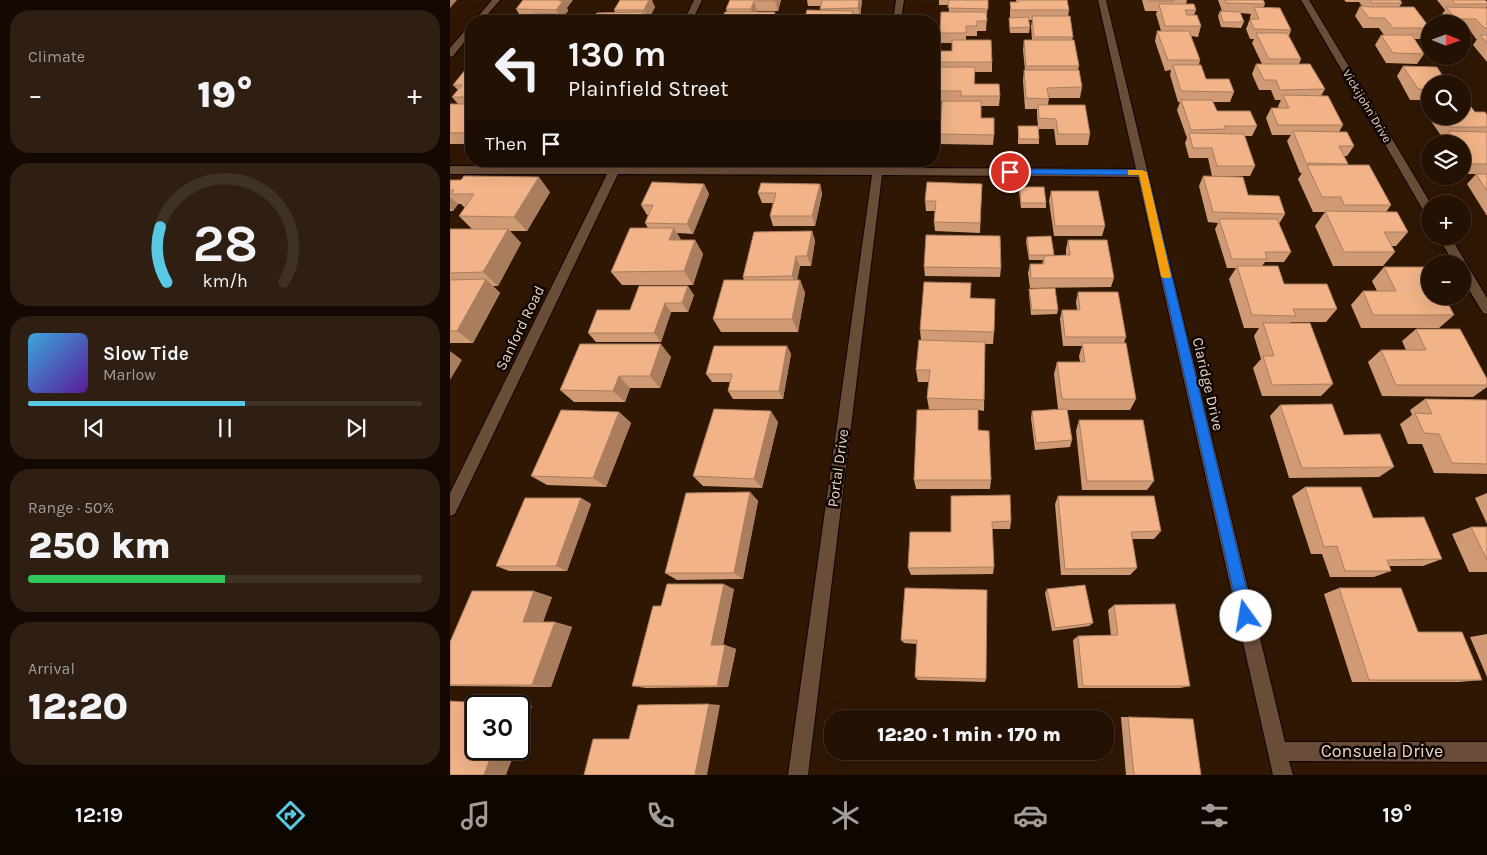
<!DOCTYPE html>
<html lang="en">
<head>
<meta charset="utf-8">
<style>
	body { margin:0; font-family:Karla,sans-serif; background:#2f1f12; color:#f1f3f6; height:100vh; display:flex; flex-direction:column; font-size:19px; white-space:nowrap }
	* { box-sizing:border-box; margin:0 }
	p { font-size:16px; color:#a39d9a }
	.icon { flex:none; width:28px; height:28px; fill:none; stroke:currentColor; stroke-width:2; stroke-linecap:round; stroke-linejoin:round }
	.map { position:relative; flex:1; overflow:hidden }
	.panel { display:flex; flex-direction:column; gap:10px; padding:10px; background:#130902; width:450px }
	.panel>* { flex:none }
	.top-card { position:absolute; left:15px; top:15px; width:475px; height:152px; border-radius:20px; box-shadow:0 5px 20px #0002,0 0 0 1px #403125; background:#231103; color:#f1f3f6; overflow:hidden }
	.needle { width:32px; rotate:91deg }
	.tools { position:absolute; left:971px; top:15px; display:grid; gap:10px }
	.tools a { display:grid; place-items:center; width:50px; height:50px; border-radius:50%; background:#231103; box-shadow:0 5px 20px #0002,0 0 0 1px #403125; font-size:25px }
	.speed { position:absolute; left:15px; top:695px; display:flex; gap:10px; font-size:25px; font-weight:700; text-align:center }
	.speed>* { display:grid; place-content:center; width:65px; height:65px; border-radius:50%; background:#231103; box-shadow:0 5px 20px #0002,0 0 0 1px #403125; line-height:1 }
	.speed .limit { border:2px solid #111; border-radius:8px; background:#fff; color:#111 }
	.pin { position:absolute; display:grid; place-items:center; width:42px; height:42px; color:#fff; margin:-21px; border:2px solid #fff; border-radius:50%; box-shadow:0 1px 5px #0007 }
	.me { position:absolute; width:55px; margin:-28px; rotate:347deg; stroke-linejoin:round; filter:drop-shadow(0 0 4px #0008) }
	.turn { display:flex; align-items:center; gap:18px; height:105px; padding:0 20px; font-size:22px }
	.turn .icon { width:65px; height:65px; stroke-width:2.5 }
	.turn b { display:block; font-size:35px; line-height:42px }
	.then { display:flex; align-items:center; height:48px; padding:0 20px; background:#0003; gap:10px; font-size:19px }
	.big { font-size:38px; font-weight:800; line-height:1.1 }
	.panel .card { flex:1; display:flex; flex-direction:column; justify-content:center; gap:8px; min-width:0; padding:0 18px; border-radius:20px; background:#2f1f12 }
	.panel .dial { align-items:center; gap:0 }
	.dial svg { height:130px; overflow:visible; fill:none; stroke:#403125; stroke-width:7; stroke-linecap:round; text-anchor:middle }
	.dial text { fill:#f1f3f6; stroke:none }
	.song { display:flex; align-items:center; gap:15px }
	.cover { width:60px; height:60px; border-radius:8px; background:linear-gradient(135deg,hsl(200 70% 55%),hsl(270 70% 35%)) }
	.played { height:5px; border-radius:2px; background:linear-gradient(90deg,#58c8e4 55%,#403125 55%) }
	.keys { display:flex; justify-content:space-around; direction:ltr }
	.heat { display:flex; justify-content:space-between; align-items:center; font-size:28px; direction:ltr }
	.charge { height:8px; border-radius:4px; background:linear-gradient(90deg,#34c759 50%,#403125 0) }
	.trip { position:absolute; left:374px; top:710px; width:290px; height:50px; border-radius:20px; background:#231103; box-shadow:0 5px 20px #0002,0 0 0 1px #403125; font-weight:800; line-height:50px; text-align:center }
	.tab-bar { display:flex; height:80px; justify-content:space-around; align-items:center; background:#0e0701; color:#a39d9a }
	.tab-bar .icon { width:35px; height:35px }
	.tab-bar .current { color:#58c8e4 }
	.tab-bar b { font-size:22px; color:#f1f3f6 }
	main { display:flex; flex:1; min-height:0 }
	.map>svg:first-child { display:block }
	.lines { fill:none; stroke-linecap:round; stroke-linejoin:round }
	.minor-casing { stroke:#160200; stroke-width:2 }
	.minor { fill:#694d38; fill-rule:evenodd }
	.wall { fill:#cf9a74 }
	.shaded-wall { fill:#a97d5e }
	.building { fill:#f1b387; stroke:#a97d5e }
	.route { fill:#1a73e8; stroke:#114b97 }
	.slow { fill:#f59e0b }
	.labels { text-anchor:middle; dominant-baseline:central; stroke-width:5; stroke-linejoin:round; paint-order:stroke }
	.far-street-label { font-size:12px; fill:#e5d4c8; stroke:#0f0501 }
	.street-label { font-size:15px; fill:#e5d4c8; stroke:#0f0501 }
	.near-street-label { font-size:18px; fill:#e5d4c8; stroke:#0f0501 }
</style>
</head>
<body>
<main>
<section class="panel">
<div class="card"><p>Climate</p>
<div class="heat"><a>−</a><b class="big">19°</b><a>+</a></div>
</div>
<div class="card dial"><svg viewBox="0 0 100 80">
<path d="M14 69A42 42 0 1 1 86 69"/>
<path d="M14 69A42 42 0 0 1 10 35" stroke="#58c8e4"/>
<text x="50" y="56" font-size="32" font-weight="700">28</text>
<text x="50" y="72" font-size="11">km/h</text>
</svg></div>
<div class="card">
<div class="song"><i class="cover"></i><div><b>Slow Tide</b><p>Marlow</p></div></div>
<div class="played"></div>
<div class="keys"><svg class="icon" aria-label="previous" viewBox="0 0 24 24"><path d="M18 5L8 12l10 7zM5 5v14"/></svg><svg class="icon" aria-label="pause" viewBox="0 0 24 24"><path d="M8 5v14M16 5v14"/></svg><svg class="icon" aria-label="next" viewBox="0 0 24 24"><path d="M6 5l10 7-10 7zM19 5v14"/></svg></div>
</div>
<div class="card"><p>Range · 50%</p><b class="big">250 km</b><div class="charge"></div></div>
<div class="card"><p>Arrival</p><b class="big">12:20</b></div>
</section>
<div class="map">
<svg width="1037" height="775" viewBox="0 0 1037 775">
	<rect width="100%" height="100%" fill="#2f1704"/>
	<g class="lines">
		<g class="minor-casing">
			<path id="minor" d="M42 0H50L32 21H24Z
				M244 0H252L242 21H234Z
				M446 0H454L451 21H443Z
				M648 0H656L835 742H1037V762L839 761 843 775H823L688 177 432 175 358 775H338L422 175 168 174 5 514 0 516V493L157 174H0V166L161 167 164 161H172L171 167 423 168 424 161H434L433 168 686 169Z
				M851 0H859L981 204 980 216 976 215Z
				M21 26V34L3 56 0 57V48L18 27Z
				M988 236H1000L1037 298V314L1033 313 1012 278V264H1004Z"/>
		</g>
		<use href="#minor" class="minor"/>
	</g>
	<path class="wall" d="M280 0H331L328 11H307V12H277L276 9Z
		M357 0H412L410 18H404L405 21H356L355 17 371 11V6H358Z
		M489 0H538L536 31H527V36H516V40L542 62V72H525V84L550 96 549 106H531V118L544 135 543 145 490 144V134L492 101H484V85L486 67V62L502 51V43H491L490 33 499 12V5H489Z
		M566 0H617L619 10 618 16 623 37 622 40 629 66 628 70 632 87 630 98H599L598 105 640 134 638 145H606L604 129H589V144H568V126H588L587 115V109H575L573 80 574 70H575L573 50 574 40H582L581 26 582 20H579L580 27 579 33H560L559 23V18H560V2H566Z
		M692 0H737L736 4 746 10 744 15 751 26 748 37 741 36 750 60 749 65 756 79 784 92 780 102H763L767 111 807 126 802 136H795L805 166 800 176H762L758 158H739L735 143 737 138 727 110 730 102H728L720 75 721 70 715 71 705 41 707 31H711L706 14 707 11H695Z
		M768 0H813L815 4 813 8 841 30 839 36 851 59 849 64 875 89 871 96 893 125 889 132 904 146 897 156H894L898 164 897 165 941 205 936 212 958 232 946 246H941L945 252 933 266H883L865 226 875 212H863L848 179 852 173H850L837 141 841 135H822L816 118 821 108H829L828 106 831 100H825L821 90H809L802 74 806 64H812L802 43 804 39H800L796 29 800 19V17L801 14 790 13 794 22 791 28 771 27 768 16 770 11H772Z
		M894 0H950L952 3 949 7 980 29 973 39H964L974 54 967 64 936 63 925 45 931 35H934L929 28H913L905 16 910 6H912L909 2H896Z
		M987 0H1035L1037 2V6L1036 8H1037V62L1023 45 1027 39H1026L1019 29H1012V24H995L990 17 995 10Z
		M205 7 198 20 144 16 165 12 164 10Z
		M117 8 118 11 115 14 119 21H76L78 19H72L66 9Z
		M953 66 980 84V116H1012L1025 112 1037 115V216L1017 184 1026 174H1012V144H992L990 141 994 137H992L972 108 978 100H960L947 76Z
		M21 70V144H0V104H8L2 97 8 90 3 85Z
		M753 176 798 195 835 214 829 224 841 252 834 262H815L812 266 834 284 887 309 876 322H841L840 323 883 384 871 396H812L803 368 811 359 804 336 809 328H794L779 279 786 268H777L765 229 768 223 758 222 749 186Z
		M0 180 100 192 77 231H60L71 243 48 286H43L50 293 23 343H0V229H22L9 216 15 208 11 204H8L3 211H0Z
		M254 184 259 194 243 234 227 233 231 240H245L253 254 243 285H172L161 272 198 228 195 223 198 215H197L191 205Z
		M370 184 372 194 365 226H323L320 216 323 203H312L308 193Z
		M532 184 530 233 485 231 484 222 485 211H476L475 201Z
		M570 187 596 203V208H571L569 192Z
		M601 191 655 226 652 236H604L599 201Z
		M362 231 365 241 361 266H350L347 280H350L355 293 348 332H271L263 319 294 280 293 277Z
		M577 237 604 255H616V249L618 240 664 278 661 287 580 288 578 273 580 264H592L593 260H579L576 242Z
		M474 267 551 268 550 277 475 276Z
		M934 267 1004 315 989 328H911L901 305 913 291H927L922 281Z
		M579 289 608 310 607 314 581 315 579 293Z
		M628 292 676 337 674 343 686 399 680 410H617L622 440 620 447 585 450 581 418 582 411 608 409 604 374 607 362H630L629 356 632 346H613L610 319 612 310H627L626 302Z
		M244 295 238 312H221L211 342H146L138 333 180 310Z
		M520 298 544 332 543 344H535L534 411 528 410V430L541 480 540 489H466L464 480 495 410 479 409 477 398 479 382H468L466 370 471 340 470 330Z
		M966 329 1037 379V387L1023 397 932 396 918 362 931 350H956L952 341Z
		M337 346 341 354 333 399H283L278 391 280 382H262L256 374Z
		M221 357 210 388H180L175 402H124L110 390Z
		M975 399 1037 400V474L984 473 972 444H958L950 424 962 415 960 410Z
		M830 405 894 435 944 467 929 477 839 478 820 416Z
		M169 412 181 423 156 487 97 485 81 476Z
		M629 420 704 481 697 490H632L626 431Z
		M328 422 312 488 253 486 243 476Z
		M855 487 923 518 992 559 973 566H939L941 571 924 577H880L872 554H861L842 496Z
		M300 492 308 501 293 579 227 580 215 573Z
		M1037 493V524L1025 498Z
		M501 496 561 521 560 529H542L544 567 543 574 461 575 458 568 501 532Z
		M608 496 711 531 704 539H682L687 568 680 575H611L605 504Z
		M131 498 141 504 117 571H59L46 566Z
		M1021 527H1037V572H1019L1002 534Z
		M455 588 536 679 535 682 468 680 465 677 467 644 454 643 451 640Z
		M889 588 968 632 1032 680 1009 682H902L874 594Z
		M284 589 273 645H275L286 649 278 687 196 688 182 686 211 606Z
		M597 589 643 623 639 626 602 631 595 593Z
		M102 597 93 622H105L122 627 101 687 0 686V642Z
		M664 605 740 686 730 688H628L623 640 628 636H661L658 610Z
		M1037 634V677L1020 637Z
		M671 717H678L751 775H676Z"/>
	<path class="shaded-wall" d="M0 0H7L0 8Z
		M110 0H123L117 8 118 11 115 14 119 21H110L111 19 106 10Z
		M199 0H202L205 7 198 20 194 10Z
		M325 0H331L328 11 325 1Z
		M409 0H412L410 18 408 8Z
		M304 1 307 11 304 20 301 9Z
		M403 11 405 21H400Z
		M193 12 197 21H188Z
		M325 12 327 21H322Z
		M89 177 100 192 77 231 64 217Z
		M254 184 259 194 243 234 237 224Z
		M370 184 372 194 365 226 362 216Z
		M0 197 8 204 3 211 0 208Z
		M224 228 232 242 219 240Z
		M58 229 71 243 48 286 33 272Z
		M362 231 365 241 361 266 357 256Z
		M245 240 253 254 243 285 234 271Z
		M346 256 350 266 346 286 342 276Z
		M36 279 50 293 23 343 7 331Z
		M350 280 355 293 348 332 342 319Z
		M238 286 244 295 238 312 232 303Z
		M215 303 221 312 211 342 204 333Z
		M211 344 221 357 210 388 200 376Z
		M337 346 341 354 333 399 329 391Z
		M0 351 12 360 0 380Z
		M169 376 180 388 175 402 163 391Z
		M321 411 328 422 312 488 304 479Z
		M169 412 181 423 156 487 143 478Z
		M300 492 308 501 293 579 284 573Z
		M131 498 141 504 117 571 106 566Z
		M274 584 284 589 272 649 261 645Z
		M84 591 102 597 91 627 73 622Z
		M105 622 122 627 101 687 82 685Z
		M275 645 286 649 278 687 267 686Z
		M259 704 270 705 257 775H245Z
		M62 705 82 706 69 741V706H61Z
		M44 749H66L56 775H34Z"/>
	<path class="building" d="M73 0H110L109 1H113L106 10 66 9Z
		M170 0H199L194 10H164Z
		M280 0H325V1H304L301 9H276Z
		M372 0H409L408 8 370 9Z
		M499 0H538V9L498 8Z
		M568 0H617L619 10H561L560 2H568Z
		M698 0H723L724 1H698Z
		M775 0H813L815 4 776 3Z
		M920 0H950L952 3H922Z
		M1002 0H1035L1037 2V4H1005Z
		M709 4H744L746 10H735L737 15H747L751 26H715Z
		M910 6 920 7H964L980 28H943L935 18H919Z
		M804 7 830 8 841 30 804 29 800 19H809Z
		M996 7 1037 8V28H1034L1026 19H1006Z
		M357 10 403 11 400 21H366L367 18 355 17Z
		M770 11 790 12 794 22H773Z
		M193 12 188 21H129L132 16H144L147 13Z
		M275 12H325L322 21H271Z
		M491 12H536L537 21H527V26H516V33H490Z
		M83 13 115 14 110 21H76Z
		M582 16H620L623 37H584Z
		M578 17 580 27 560 28 559 18Z
		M707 31H739L750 60H718Z
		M806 33H837L851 59H819Z
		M931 35H962L974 54 943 53Z
		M1030 35H1037V43Z
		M502 40H541L542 62H486V51H502Z
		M574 40H624L629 66H576Z
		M806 64H860L875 89 830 90 826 80H814Z
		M723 65H751L756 79H779L784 92 731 91Z
		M953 66 987 67 998 84H980V90L968 89Z
		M485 67H525L524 84H549L550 96H511V91H484Z
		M15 70H21V97H2L12 85H3Z
		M574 70H629L632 87 597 88 599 99 576 98Z
		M833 95 878 96 893 125H828L821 108H839Z
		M1012 98H1014L1025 112H1035L1037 115V127H1000L992 116H1012Z
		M731 100H762L767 111H800L807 126H774L775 129 741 130Z
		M492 101H531V118H544V135L490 134Z
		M0 104H21V133H0Z
		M588 105H635L640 134H608L606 119 589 118Z
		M568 126H588L589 139H569Z
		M843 131 897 132 904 146H889L898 164 856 163Z
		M998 131 1037 132V164H1019L1012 154V144H1006Z
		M739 133 794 134 805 166H767L762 148H743Z
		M857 165H919L941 205H894L891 197H872Z
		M1026 174H1037V191Z
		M14 176 89 177 64 217 9 216 24 194H1L4 190H0V180H11Z
		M753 176 793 177 798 195 829 196 835 214 763 212Z
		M202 182 254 184 237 224 195 223 203 205H191Z
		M477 182 532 184 530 223 484 222 486 201H475Z
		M311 183 370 184 362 216H320L326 193H308Z
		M570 187H594L596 203H571Z
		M601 191H648L655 226H605Z
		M875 211 947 212 958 232H934L945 252H894Z
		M769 219H827L841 252H815L817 259H782Z
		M180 228H224L219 240H245L234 271 161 272Z
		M0 229H58L33 272 0 273Z
		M362 231 357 256H346L342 276 293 277 304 232Z
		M476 235 550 236 551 268 474 267Z
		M601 236 604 255H579L577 237Z
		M618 240H657L664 278H581L580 264H594V256L620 255Z
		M787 266H828L834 284H877L887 309H843L846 316 802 315Z
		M934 267H978L980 271V296H994L1004 315H923L913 291H946Z
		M36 279 7 331H0V280Z
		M274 280H350L342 319H263Z
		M474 282 521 283 520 298 545 299 544 332 470 330Z
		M189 286H238L232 303H215L204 333H138L147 310H180Z
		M605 288 608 310H582L579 289Z
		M628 292H668L676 337H615L612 310H630Z
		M813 323H860L883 384 822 385 813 356H824Z
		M966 329H1010L1037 379V385H946L931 350H976Z
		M469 340 535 342 534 400 477 398 480 370H466Z
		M632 343H676L686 399H612L607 362H635Z
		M130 344H211L200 376H169L163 391 110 390Z
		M264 346H337L329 391H278L282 374H256Z
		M975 399 1037 400V464L1002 463 989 434 974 433 965 413 982 414Z
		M882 404 894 435 930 434 944 467 852 468 830 405Z
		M264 409 321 411 304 479 243 476Z
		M528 409V430L539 431 541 480H464L467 410Z
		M617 409 622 440 586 443 582 411Z
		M111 410 169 412 143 478 81 476Z
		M629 420H693L704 481H637Z
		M855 487H911L923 518 974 517 992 559 937 560 941 571H895L887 546 874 547Z
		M300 492 284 573H215L236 493Z
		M560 495 561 521 542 522 544 567 458 568 460 532H501V496Z
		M608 496H704L711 531 681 532 687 568 615 569Z
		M75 498H131L106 566H46Z
		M1021 527H1037V560Z
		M217 584H274L261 645H275L267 686H182L203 606H211Z
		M635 585 643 623 605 628 597 589Z
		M455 588 537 590 536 679 465 677 467 640H451Z
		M889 588H951L968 632H1012L1032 680H919Z
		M22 591H84L73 622H105L82 685H0V642Z
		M725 604 740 686H633L628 636 668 635 664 605Z
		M0 701 62 705 61 706H26V749H44L34 775H0Z
		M259 704 245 775H134L143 739H179L188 705Z
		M678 717 743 719 751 775H684Z"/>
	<path class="route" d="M560 169 692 170 697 172 803 616 801 621 796 623 791 621 789 616 689 175 557 174 555 172Z"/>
	<path class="slow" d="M678 170H692L697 172 721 276 720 278H713L711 276 689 175H678Z"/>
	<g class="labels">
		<g class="far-street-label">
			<text transform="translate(917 106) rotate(59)">Vickijohn Drive</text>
		</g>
		<g class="street-label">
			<text transform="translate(70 328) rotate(-64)">Sanford Road</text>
			<text transform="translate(758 384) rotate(77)">Claridge Drive</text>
			<text transform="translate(388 468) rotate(-82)">Portal Drive</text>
		</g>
		<g class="near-street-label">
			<text x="932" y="751">Consuela Drive</text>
		</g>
	</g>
</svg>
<div class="tools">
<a><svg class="needle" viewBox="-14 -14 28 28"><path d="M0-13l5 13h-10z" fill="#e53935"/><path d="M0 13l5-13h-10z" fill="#a39d9a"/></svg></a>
<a><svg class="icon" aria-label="search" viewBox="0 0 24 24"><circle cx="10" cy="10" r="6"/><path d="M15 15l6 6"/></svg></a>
<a><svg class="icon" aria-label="layers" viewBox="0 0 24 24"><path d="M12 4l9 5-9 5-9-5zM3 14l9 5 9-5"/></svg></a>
<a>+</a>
<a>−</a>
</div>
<div class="speed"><div class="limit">30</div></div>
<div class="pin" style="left:560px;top:172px;background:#d93025"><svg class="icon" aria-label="arrive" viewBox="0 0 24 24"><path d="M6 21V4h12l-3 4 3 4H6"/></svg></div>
<svg class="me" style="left:796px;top:616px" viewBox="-20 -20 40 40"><circle r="19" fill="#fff"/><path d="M0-13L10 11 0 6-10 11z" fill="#1a73e8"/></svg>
<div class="trip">12:20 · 1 min · 170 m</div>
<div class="top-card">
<div class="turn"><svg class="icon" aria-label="left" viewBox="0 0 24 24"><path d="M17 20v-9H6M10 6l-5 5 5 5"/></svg><div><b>130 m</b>Plainfield Street</div></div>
<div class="then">Then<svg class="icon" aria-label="arrive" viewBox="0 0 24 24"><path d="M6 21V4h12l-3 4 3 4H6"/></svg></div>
</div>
</div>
</main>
<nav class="tab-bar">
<b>12:19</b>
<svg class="icon current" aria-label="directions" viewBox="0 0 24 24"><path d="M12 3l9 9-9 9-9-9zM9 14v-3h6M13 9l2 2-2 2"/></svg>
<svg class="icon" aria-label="music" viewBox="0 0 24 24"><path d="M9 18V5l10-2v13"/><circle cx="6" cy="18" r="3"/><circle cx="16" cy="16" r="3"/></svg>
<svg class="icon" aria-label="phone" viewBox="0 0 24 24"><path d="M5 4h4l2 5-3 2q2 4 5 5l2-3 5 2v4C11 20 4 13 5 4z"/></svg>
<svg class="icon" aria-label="climate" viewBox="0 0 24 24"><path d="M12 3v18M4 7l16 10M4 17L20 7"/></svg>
<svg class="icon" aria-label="car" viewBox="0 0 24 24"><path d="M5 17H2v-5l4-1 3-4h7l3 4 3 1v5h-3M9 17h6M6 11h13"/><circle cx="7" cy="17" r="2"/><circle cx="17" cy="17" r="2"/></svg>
<svg class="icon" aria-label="filters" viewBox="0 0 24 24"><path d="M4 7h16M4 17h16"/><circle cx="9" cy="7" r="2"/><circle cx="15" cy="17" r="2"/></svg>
<b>19°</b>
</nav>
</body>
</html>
